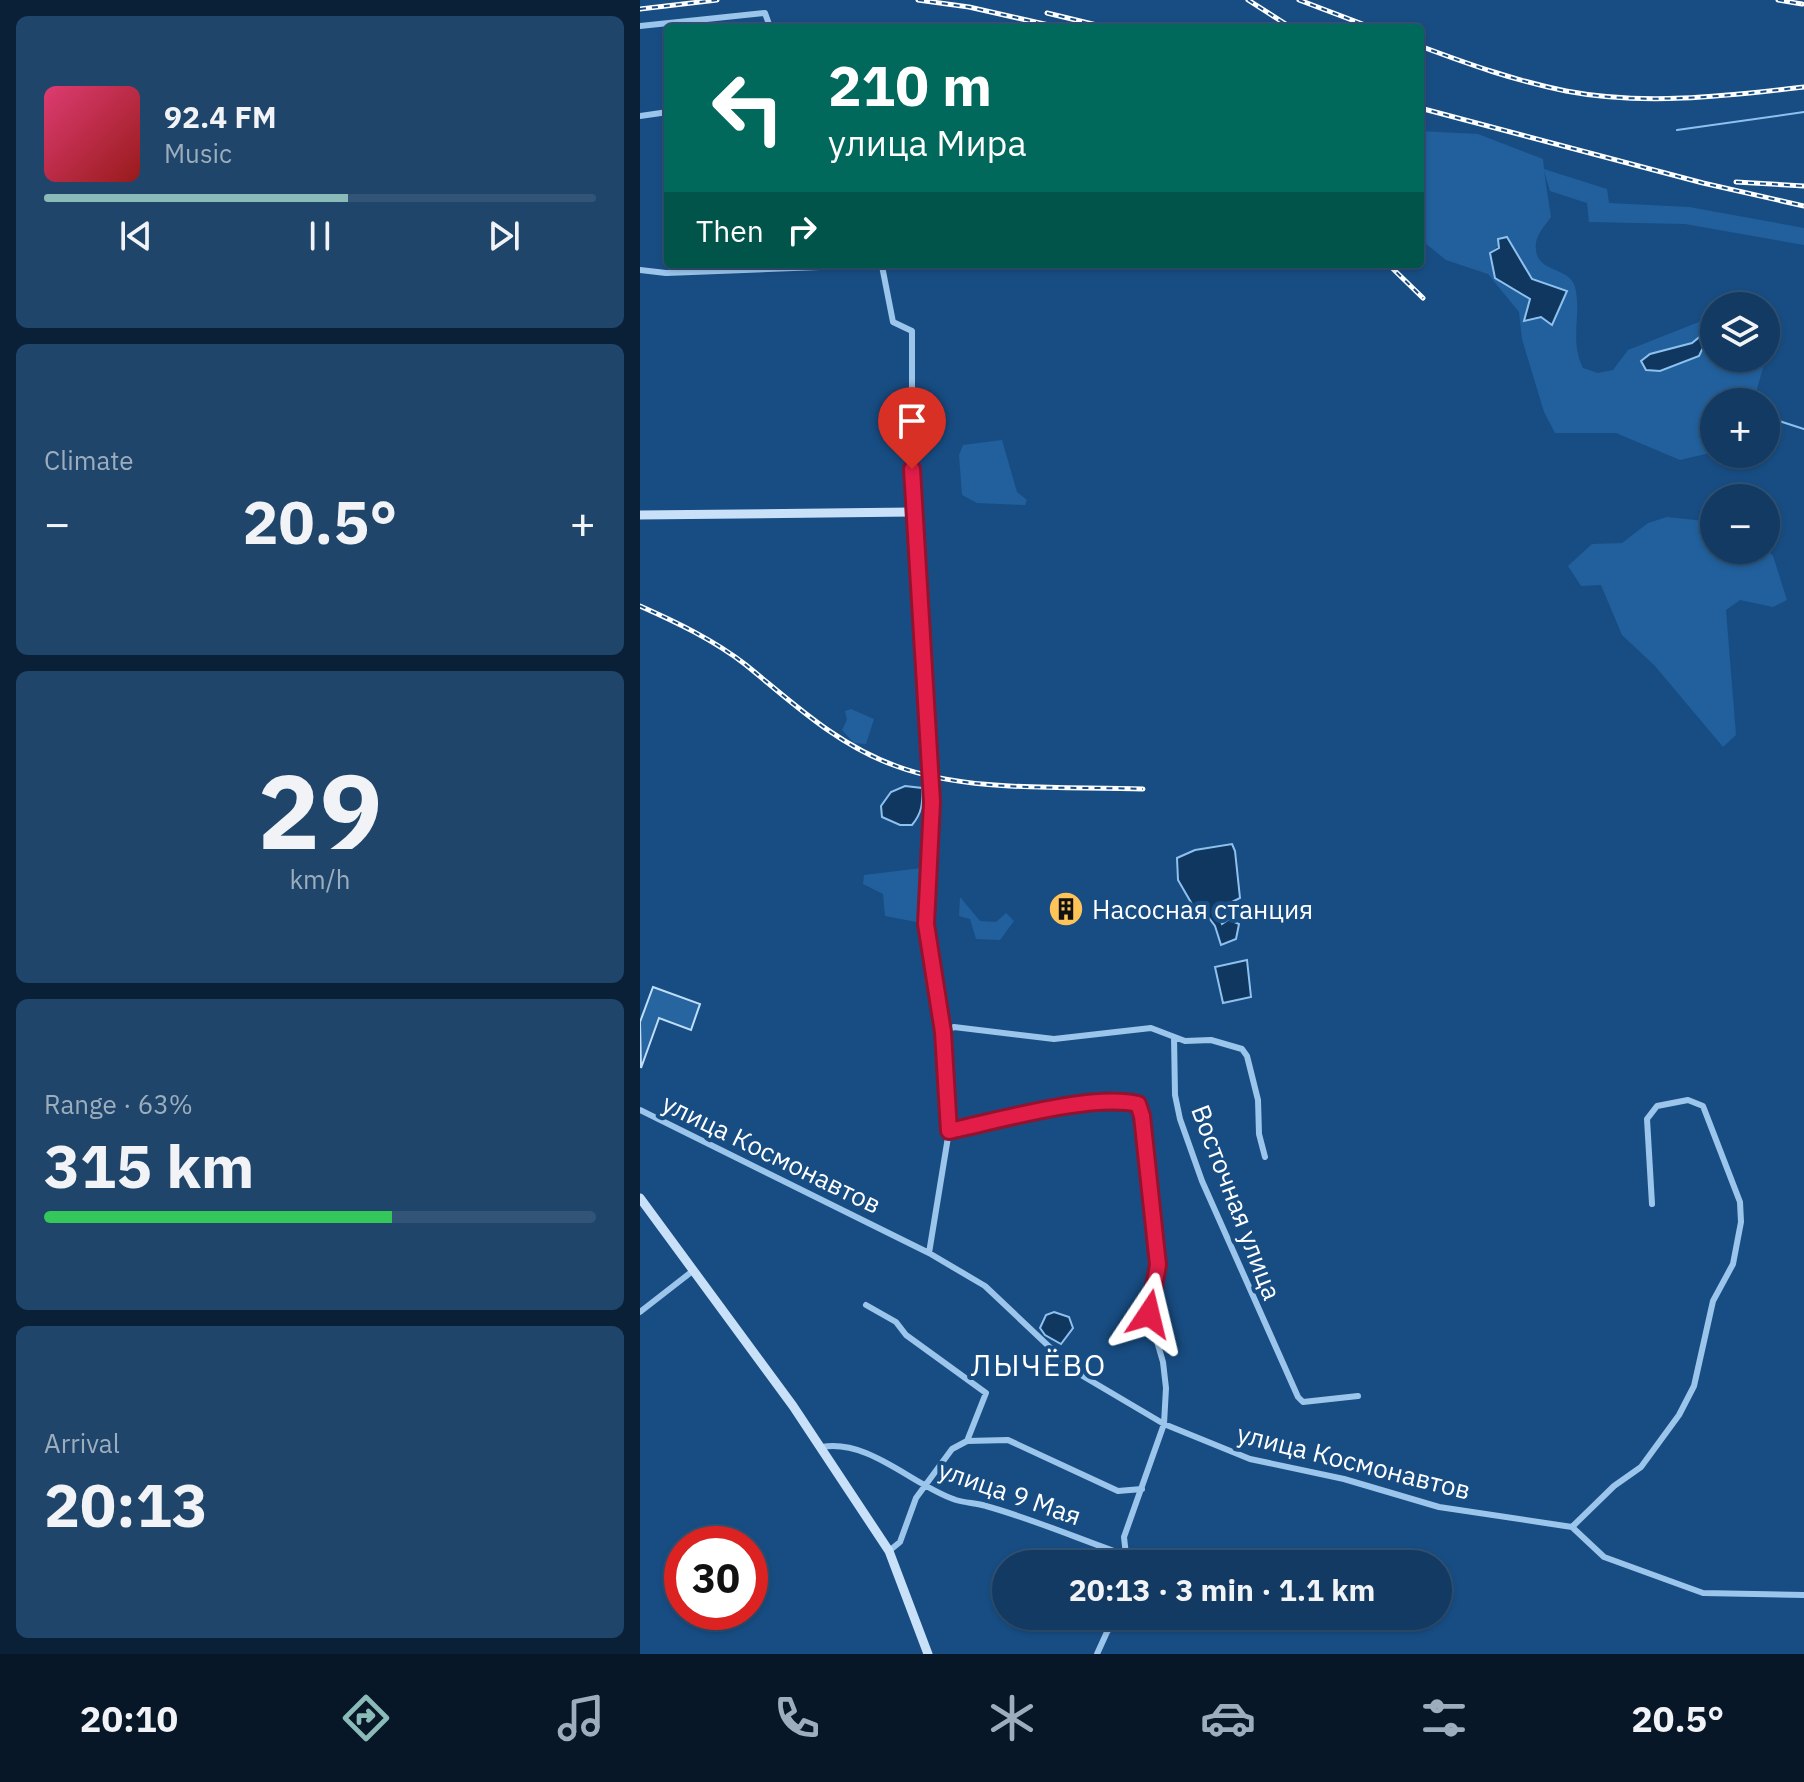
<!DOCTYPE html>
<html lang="en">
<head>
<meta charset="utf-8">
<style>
	body { margin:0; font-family:"IBM Plex Sans",sans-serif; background:#1f456b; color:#f1f3f6; height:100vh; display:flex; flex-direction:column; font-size:30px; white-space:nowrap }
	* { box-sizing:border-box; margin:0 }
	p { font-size:26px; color:#9cadbe }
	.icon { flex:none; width:44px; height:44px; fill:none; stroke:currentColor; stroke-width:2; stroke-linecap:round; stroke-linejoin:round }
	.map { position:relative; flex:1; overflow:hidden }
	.drawer { display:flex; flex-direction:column; gap:16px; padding:16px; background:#0a2036; width:640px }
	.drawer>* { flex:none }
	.banner { position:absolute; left:24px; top:24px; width:760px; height:244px; border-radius:8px; box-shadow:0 2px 6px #0004,0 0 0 2px #315477; background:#00695c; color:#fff; overflow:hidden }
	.buttons { position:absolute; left:1060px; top:292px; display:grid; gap:16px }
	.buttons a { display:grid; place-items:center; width:80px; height:80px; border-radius:50%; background:#123a62; box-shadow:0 2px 6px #0004,0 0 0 2px #315477; font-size:40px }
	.speed { position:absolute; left:24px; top:1526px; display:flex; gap:16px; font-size:40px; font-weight:700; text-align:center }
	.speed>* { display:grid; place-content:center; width:104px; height:104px; border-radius:50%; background:#123a62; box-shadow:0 2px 6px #0004,0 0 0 2px #315477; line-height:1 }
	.speed .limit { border:12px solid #d22; background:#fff; color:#111 }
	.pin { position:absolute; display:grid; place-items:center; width:68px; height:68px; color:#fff; margin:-82px -34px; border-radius:50% 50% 50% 0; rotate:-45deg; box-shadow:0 0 8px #0007 }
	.pin .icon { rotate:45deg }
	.me { position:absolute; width:88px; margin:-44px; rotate:10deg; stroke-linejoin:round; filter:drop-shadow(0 0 6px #0008) }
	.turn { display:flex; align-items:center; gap:28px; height:168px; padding:0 32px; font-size:36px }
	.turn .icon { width:104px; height:104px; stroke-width:2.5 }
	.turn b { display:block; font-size:56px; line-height:68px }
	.then { display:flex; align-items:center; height:76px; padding:0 32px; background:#0003; gap:16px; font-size:30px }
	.big { font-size:60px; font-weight:700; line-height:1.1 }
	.drawer .card { flex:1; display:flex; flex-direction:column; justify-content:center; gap:12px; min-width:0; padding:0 28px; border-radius:12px; background:#1f456b }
	.drawer .dial { align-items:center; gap:0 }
	.dial b { font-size:104px; line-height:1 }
	.song { display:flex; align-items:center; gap:24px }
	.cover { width:96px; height:96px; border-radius:12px; background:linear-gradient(135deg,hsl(340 70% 55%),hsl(0 70% 35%)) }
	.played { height:8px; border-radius:4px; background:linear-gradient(90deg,#8bbbb9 55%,#315477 55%) }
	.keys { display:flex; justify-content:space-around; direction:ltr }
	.heat { display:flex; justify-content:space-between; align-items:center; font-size:44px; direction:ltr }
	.charge { height:12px; border-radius:6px; background:linear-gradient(90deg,#34c759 63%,#315477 0) }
	.trip { position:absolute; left:352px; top:1550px; width:460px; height:80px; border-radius:40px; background:#123a62; box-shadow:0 2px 6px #0004,0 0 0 2px #315477; font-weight:700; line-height:80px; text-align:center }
	.dock { display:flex; height:128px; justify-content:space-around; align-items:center; background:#071727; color:#9cadbe }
	.dock .icon { width:56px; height:56px }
	.dock .active { color:#8bbbb9 }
	.dock b { font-size:36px; color:#f1f3f6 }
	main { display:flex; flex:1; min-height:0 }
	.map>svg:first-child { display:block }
	.green { fill:#21609c; fill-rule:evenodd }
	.water { fill:#103760; stroke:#8fc1ee; stroke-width:2 }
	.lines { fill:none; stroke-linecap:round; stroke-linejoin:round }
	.stream { stroke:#8fc1ee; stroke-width:2 }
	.building { fill:#2765a1; stroke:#c1def9; stroke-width:2 }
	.street { stroke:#9cc5ec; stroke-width:6 }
	.secondary { stroke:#c9e0f9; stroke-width:9 }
	.rail-casing { stroke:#fff; stroke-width:5 }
	.rail { stroke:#184d83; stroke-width:2; stroke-dasharray:6; stroke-linecap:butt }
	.route-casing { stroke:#92132f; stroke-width:20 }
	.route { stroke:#e11d48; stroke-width:14 }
	.labels { text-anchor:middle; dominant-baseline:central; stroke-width:8; stroke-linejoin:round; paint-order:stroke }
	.poi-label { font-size:26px; fill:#fff; stroke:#184d83; text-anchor:start }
	.street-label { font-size:26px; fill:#fff; stroke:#184d83 }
	.quarter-label { font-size:30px; letter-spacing:2px; fill:#fff; stroke:#184d83 }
</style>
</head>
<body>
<main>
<section class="drawer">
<div class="card">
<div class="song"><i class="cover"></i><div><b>92.4 FM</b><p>Music</p></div></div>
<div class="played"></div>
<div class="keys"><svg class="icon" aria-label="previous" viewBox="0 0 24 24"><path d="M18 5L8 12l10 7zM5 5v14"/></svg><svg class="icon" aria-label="pause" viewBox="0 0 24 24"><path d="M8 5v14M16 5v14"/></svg><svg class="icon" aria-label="next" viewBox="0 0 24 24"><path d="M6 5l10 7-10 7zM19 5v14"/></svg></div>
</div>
<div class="card"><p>Climate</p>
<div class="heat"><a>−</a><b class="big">20.5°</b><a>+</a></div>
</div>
<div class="card dial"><b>29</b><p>km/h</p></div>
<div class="card"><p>Range · 63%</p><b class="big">315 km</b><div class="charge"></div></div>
<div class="card"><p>Arrival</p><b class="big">20:13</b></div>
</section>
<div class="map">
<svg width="1164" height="1654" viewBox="0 0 1164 1654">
	<rect width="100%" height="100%" fill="#184d83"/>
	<path class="green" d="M780 131 838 134 903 159 904 169 967 189 969 203 1049 207 1164 228V245L1045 224 949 222 947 203 910 191 904 171 911 217C903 228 894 237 896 250 898 273 930 267 935 287 942 315 929 339 943 368L958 373 973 370 988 350 1074 316V325L1052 343 1010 354 1001 360 1006 370 1074 336V358H1126L1113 402H1074V452L1040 460 976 433H915L904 412 882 339 879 312 848 274 806 260 780 239ZM867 238 892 279 912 325 901 317 890 299 860 283 850 253Z
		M362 440 377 492 387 500 385 505 337 503 322 495 319 455 323 445Z
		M1027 517 1074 522V550L1126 548 1133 556 1147 600 1133 607 1100 600 1086 610 1096 735 1083 747 1015 666 982 635 961 585 941 586 928 566 952 544 982 543 1008 523Z
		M211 709 234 719 226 744 214 743 202 730 207 720 205 711Z
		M282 868V923L245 916 243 894 223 884 224 875Z
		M320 897 340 921 356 922 366 913 374 921 360 940 336 939 330 919 319 916Z"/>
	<path class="water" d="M867 237 892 279 927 291 912 325 901 317 884 321 890 299 855 278 850 253 859 248 858 239Z
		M1074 325V336L1067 339 1059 356 1020 371 1006 370 1001 361 1010 354 1052 343Z
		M265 786 282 788C283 803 282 813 272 825H260L242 817 241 806 251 792Z
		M592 844 595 851 600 898 576 910 582 924 592 917V921L599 924 596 939 581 945 575 926 569 918 556 911 538 880 537 858 555 850Z
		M607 960 611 997 583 1003 575 967Z
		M414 1312 429 1317 433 1328 421 1344 405 1335 400 1328 406 1315Z"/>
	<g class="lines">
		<path class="stream" d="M1037 130 1164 112
			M1136 420 1164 429"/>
	</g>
	<path class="building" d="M13 987 60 1004 51 1030 19 1018 1 1068 0 1022Z"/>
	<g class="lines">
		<path class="street" d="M0 26 125 13 130 27
			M0 116 28 112
			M242 266 253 322 272 331V512L292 802 286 924 303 1032 309 1131 289 1253
			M0 270 26 273 257 264
			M303 1032 314 1027 414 1039 511 1028 545 1041 571 1040 602 1049 607 1056 618 1100 619 1134 625 1157
			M534 1037 535 1095 540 1119 562 1181 658 1397 663 1402 718 1396
			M0 1110 289 1253 345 1286 436 1372 524 1424 610 1459 704 1479 799 1507 932 1527 964 1557 1063 1593 1164 1595
			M309 1131C357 1120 452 1093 498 1104L502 1116 518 1265 509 1314 523 1362 526 1388 524 1424 484 1537 487 1564
			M226 1305 256 1322 266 1335 346 1393 327 1441
			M0 1312 54 1270
			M182 1447C230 1439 273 1486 316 1500 326 1503 337 1503 346 1506 393 1519 439 1539 485 1555L501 1564
			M932 1527 974 1486 1001 1467 1039 1415 1054 1386 1073 1301 1093 1264 1101 1222 1100 1202 1063 1106 1048 1100 1017 1106 1007 1119 1012 1204
			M249 1551 260 1542 276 1498 312 1449 327 1441 368 1440 478 1491 502 1489
			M457 1654 467 1632 479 1616"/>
		<path class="secondary" d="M0 515 272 512
			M0 1198 153 1406 249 1551 288 1654"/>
		<g class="rail-casing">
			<path id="rail" d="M278 0 329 7 422 28
				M608 0 652 28
				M659 0 733 28
				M1138 0 1162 4
				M0 9 77 0
				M407 13 469 28
				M780 46C828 64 876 81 926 91 1004 106 1086 96 1164 87
				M780 108 1063 183 1164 206
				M1096 182 1164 186
				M748 264 783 298
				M0 606C36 622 74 640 106 665 153 703 197 745 256 766 329 793 425 786 503 789"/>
		</g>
		<use href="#rail" class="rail"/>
	</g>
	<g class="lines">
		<g class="route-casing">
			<path id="route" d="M272 469 292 802 286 924 303 1032 309 1131C357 1121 452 1093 498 1104L502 1116 518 1265 509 1314"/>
		</g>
		<use href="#route" class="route"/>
	</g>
	<defs>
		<g id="building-disc" transform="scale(1.8)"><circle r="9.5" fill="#ffc457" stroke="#184d83"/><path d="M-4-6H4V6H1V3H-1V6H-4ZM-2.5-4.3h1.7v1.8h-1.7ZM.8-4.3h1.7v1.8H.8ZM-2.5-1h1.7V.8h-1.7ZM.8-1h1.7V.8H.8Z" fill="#111"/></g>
	</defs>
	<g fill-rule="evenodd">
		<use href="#building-disc" x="426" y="909"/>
	</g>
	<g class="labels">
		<g class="poi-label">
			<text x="452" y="909">Насосная станция</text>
		</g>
		<g class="street-label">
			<text transform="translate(132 1153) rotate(26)">улица Космонавтов</text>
			<text transform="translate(597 1202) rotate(69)">Восточная улица</text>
			<text transform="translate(714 1461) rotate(14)">улица Космонавтов</text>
			<text transform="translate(370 1492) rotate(19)">улица 9 Мая</text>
		</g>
		<g class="quarter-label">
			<text x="399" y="1364">ЛЫЧЁВО</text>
		</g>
	</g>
</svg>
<div class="buttons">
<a><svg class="icon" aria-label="layers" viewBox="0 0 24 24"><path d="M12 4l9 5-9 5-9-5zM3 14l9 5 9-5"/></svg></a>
<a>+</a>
<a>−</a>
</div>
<div class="speed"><div class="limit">30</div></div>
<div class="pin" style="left:272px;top:469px;background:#d93025"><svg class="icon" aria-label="arrive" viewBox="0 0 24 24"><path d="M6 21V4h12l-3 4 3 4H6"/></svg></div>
<svg class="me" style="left:509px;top:1314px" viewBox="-20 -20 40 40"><path d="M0-17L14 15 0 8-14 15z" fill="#e11d48" stroke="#fff" stroke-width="4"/></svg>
<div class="trip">20:13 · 3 min · 1.1 km</div>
<div class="banner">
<div class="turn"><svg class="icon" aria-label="left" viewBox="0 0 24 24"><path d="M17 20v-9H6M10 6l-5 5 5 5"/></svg><div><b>210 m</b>улица Мира</div></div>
<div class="then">Then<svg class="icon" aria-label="right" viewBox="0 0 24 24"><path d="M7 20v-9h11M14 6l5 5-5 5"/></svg></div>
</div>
</div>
</main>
<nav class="dock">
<b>20:10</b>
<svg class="icon active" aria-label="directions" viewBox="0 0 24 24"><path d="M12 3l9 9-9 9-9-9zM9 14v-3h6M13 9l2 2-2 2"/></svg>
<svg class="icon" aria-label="music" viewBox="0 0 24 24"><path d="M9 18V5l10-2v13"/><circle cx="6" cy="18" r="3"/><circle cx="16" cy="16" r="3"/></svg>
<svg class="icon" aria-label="phone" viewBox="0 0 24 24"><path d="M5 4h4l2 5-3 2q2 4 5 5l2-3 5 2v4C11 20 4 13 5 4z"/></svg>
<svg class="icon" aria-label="climate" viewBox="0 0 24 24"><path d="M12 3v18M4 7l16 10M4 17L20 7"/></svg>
<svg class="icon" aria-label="car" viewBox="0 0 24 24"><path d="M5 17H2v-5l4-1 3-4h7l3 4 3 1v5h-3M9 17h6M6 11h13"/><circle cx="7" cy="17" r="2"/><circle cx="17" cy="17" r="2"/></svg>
<svg class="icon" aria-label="filters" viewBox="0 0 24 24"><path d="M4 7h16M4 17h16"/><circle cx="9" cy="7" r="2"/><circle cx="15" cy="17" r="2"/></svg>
<b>20.5°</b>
</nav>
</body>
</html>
